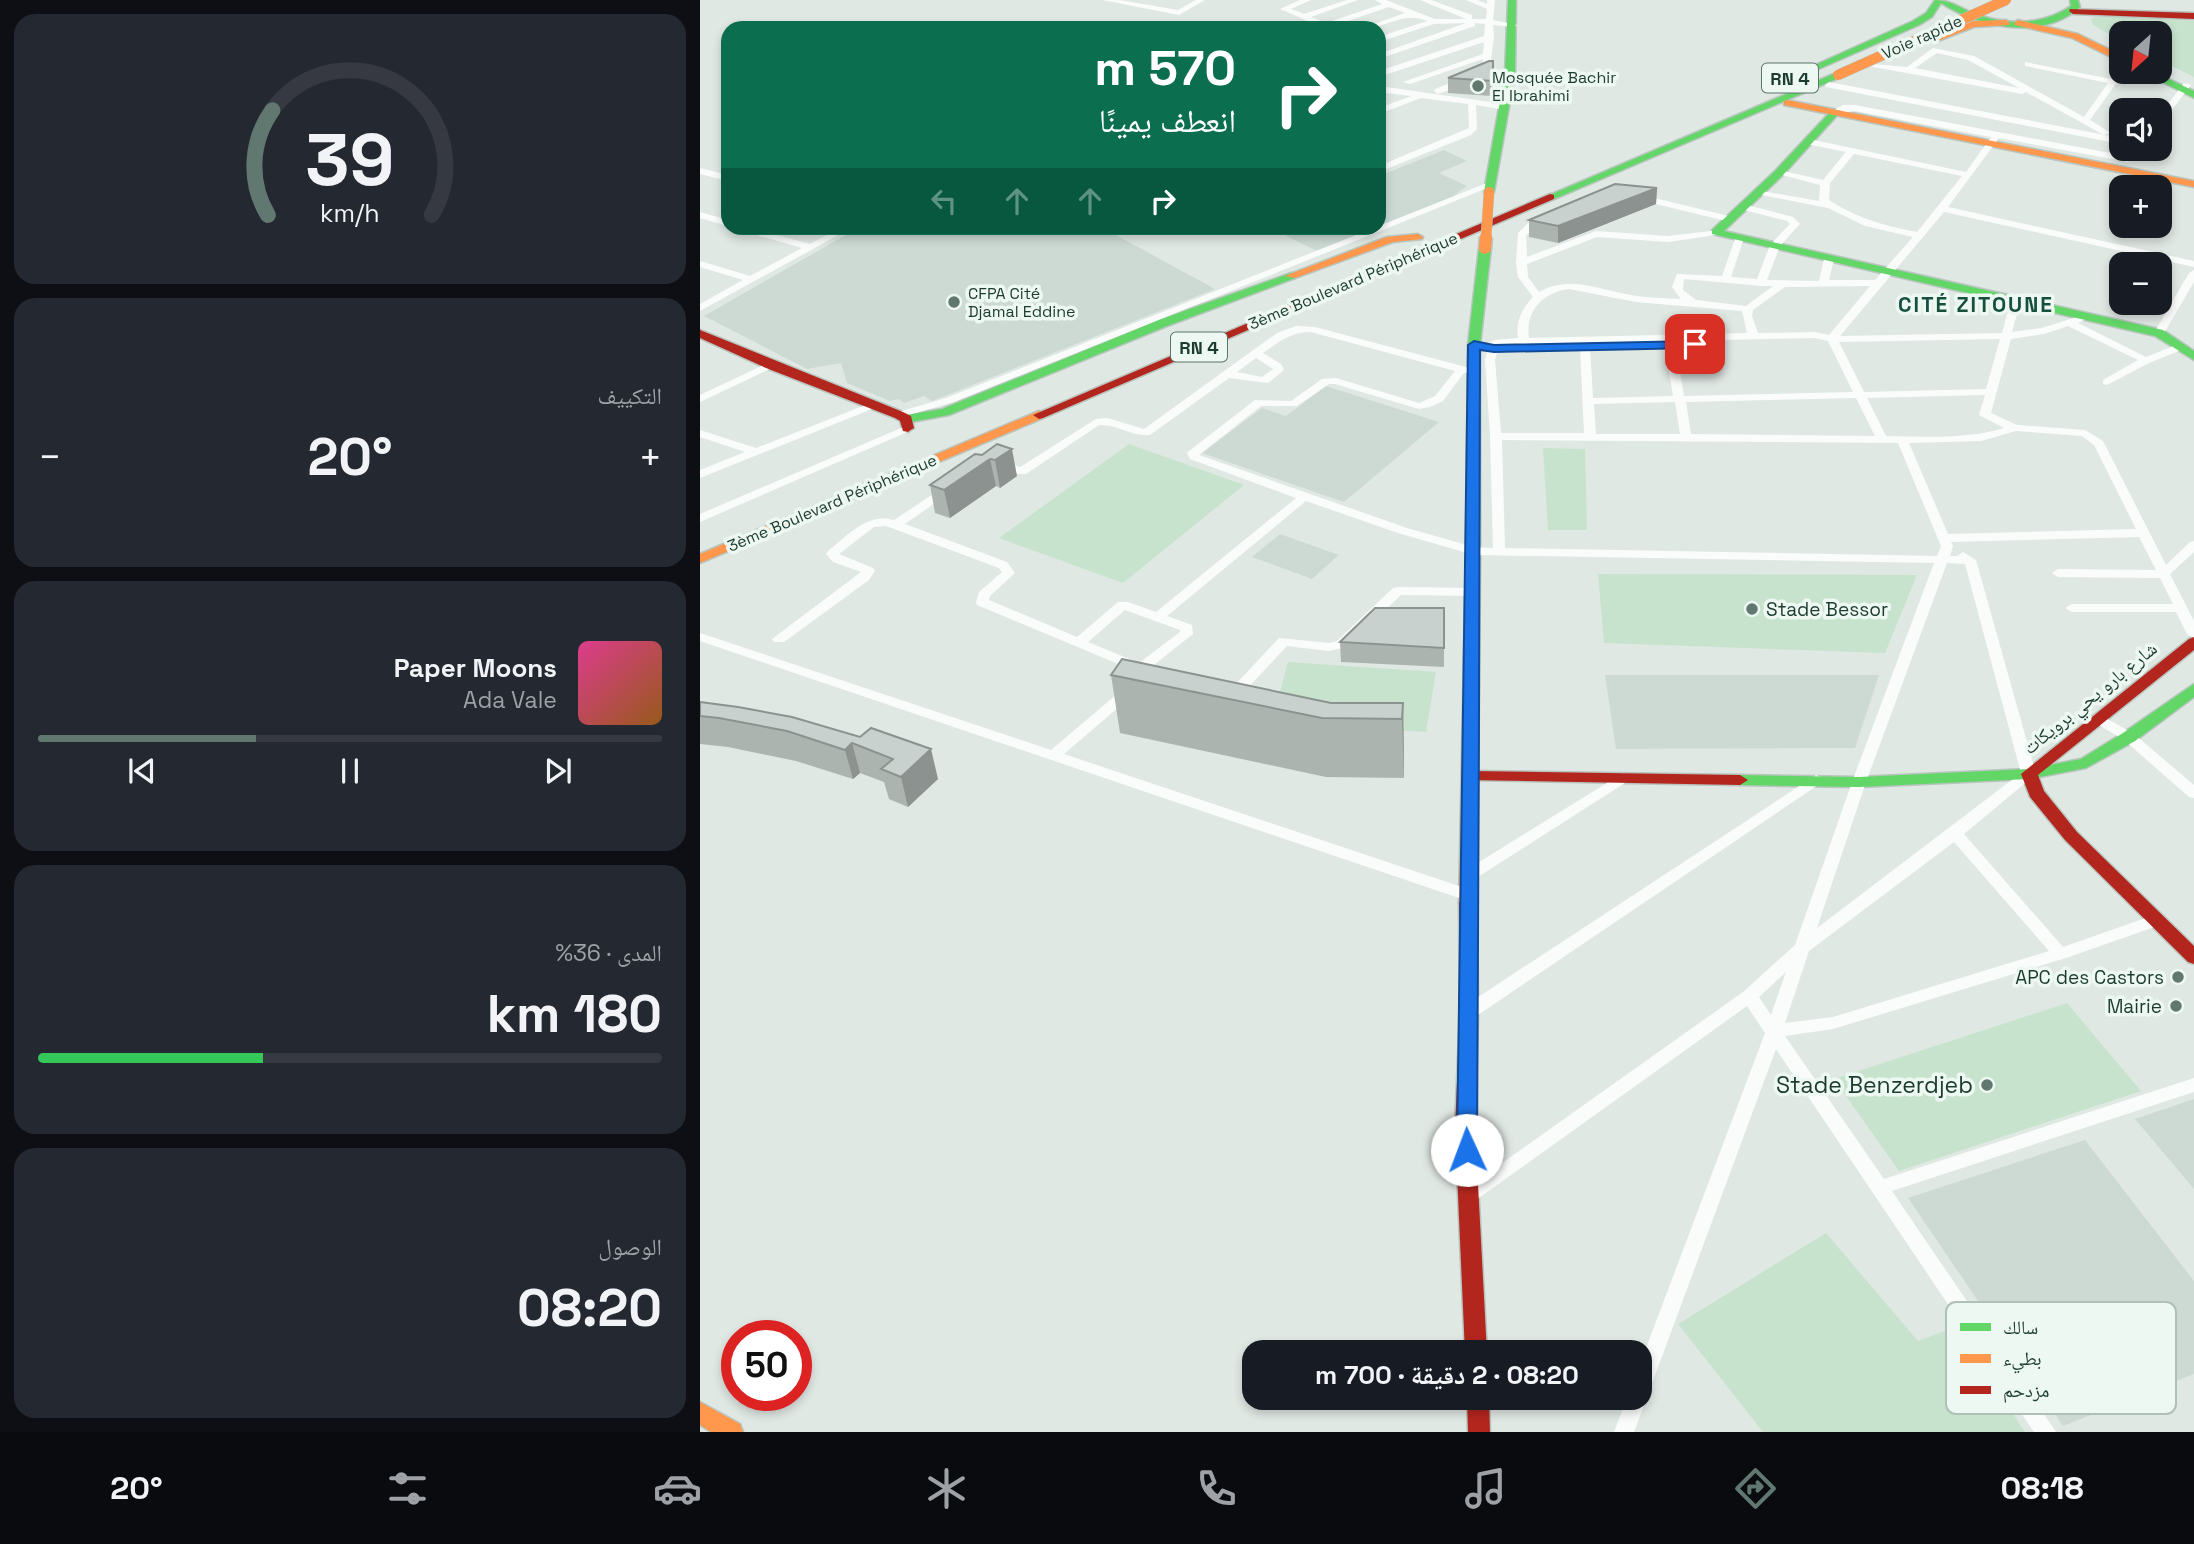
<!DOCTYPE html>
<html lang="ar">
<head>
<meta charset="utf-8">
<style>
	body { margin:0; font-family:"Space Grotesk","Noto Naskh Arabic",sans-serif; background:#242831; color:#f1f3f6; direction:rtl; height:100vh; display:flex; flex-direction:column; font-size:26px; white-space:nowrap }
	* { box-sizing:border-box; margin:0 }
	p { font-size:23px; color:#9ea1a6 }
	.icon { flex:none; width:38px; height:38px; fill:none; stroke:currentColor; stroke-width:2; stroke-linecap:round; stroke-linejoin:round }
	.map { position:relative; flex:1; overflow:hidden; direction:ltr }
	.details { display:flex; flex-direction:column; gap:14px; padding:14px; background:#0d0f14; width:700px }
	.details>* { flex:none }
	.banner { position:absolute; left:21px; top:21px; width:665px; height:214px; border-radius:21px; box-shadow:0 4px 10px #0003; direction:rtl; background:#0b6e4f; color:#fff; overflow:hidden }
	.needle { width:46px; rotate:207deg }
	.buttons { position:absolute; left:1409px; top:21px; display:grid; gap:14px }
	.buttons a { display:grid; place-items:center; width:63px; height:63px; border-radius:14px; background:#171b24; box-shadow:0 4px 10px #0003; font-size:35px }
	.speed { position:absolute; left:21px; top:1320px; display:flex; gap:14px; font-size:35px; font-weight:700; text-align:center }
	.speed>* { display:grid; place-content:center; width:91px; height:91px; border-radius:50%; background:#171b24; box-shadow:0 4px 10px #0003; line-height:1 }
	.speed .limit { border:10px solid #d22; background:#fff; color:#111 }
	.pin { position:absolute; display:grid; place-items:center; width:60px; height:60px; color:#fff; margin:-30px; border-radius:14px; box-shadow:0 4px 10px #0006 }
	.me { position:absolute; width:77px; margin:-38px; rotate:358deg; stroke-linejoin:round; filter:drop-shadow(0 0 5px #0008) }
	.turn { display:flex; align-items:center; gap:24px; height:147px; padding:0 35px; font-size:32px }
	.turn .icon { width:91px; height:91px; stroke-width:2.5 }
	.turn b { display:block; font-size:49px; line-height:60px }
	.lanes { display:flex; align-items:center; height:66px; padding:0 35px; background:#0003; justify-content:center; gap:35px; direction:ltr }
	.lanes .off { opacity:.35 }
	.big { font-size:52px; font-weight:800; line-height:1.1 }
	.details .tile { flex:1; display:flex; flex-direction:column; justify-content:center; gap:10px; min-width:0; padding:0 24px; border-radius:21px; background:#242831 }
	.details .dial { align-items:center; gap:0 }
	.dial svg { height:182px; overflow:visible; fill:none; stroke:#363941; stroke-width:7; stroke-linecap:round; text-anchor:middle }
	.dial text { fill:#f1f3f6; stroke:none }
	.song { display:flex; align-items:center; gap:21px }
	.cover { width:84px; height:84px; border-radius:10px; background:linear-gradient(135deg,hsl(330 70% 55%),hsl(30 70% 35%)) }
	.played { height:7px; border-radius:4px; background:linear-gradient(90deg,#617870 35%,#363941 35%) }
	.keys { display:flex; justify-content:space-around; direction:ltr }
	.heat { display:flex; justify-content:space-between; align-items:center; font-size:38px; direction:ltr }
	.charge { height:10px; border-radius:5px; background:linear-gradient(90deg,#34c759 36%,#363941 0) }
	.trip { position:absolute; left:542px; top:1340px; width:410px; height:70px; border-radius:21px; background:#171b24; box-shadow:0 4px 10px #0003; font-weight:800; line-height:70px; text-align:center; direction:rtl }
	.tabs { display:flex; height:112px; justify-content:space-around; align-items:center; background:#090b0e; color:#9ea1a6 }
	.tabs .icon { width:49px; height:49px }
	.tabs .current { color:#617870 }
	.tabs b { font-size:32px; color:#f1f3f6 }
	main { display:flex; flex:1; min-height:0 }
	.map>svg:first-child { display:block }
	.built { fill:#cddad4 }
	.green { fill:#c7e3cd }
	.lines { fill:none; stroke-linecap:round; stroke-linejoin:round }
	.fast-casing { stroke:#b9c5bf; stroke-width:3 }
	.slow-casing { stroke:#b9c5bf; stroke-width:3 }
	.jam-casing { stroke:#b9c5bf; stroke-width:3 }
	.street { fill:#fafcfb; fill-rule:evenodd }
	.fast { fill:#63d668; fill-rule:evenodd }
	.slow { fill:#ff974d; fill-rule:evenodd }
	.jam { fill:#b3261e; fill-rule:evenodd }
	.slow-bridge-far1-casing { stroke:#b9c5bf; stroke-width:11; stroke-linecap:butt }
	.slow-bridge-casing { stroke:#b9c5bf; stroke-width:15; stroke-linecap:butt }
	.slow-bridge-far1 { stroke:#ff974d; stroke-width:10 }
	.slow-bridge { stroke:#ff974d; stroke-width:12 }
	.wall { fill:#acb4b0 }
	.shaded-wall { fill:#8c9290 }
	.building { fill:#c8d1cd; stroke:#8c9290; stroke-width:2 }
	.route { fill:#1a73e8; stroke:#114b97; stroke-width:2 }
	.poi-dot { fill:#617870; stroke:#eef8f2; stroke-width:2.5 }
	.labels { text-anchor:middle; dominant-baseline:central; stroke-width:7; stroke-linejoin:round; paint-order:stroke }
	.far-street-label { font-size:16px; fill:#1d3c31; stroke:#eef8f2 }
	.far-poi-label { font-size:16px; fill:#1d3c31; stroke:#eef8f2; text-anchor:start }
	.shield { fill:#eef8f2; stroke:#5c746b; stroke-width:2 }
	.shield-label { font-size:18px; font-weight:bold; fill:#1d3c31 }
	.poi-label { font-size:19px; fill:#1d3c31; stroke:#eef8f2; text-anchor:end }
	.street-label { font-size:19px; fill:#1d3c31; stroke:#eef8f2 }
	.far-district-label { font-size:21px; font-weight:bold; letter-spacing:2px; fill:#17503e; stroke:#eef8f2 }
	.near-poi-label { font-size:23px; fill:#1d3c31; stroke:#eef8f2; text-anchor:end }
	.key { fill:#eef8f2; stroke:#afc0b8; stroke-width:2 }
	.key-label { font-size:19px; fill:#1d3c31 }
</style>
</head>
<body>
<main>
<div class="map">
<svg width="1494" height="1432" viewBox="0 0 1494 1432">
	<rect width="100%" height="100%" fill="#e0e8e4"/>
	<path class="built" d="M744 150 767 161 739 173 767 186 748 200 621 253 570 228H679V176Z
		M158 228H403L515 289 232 401 224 396 204 403 198 399 190 401 147 383 141 363 107 369 4 316Z
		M626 386 739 422 644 502 502 453 562 408 586 416Z
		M580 534 639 555 612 579 552 557Z
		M905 675H1179L1155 748 916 749Z
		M1494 1099V1189L1435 1119Z
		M1385 1140 1494 1281V1374L1363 1426 1208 1198Z"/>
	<path class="green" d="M1409 16 1494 21V77L1460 60V33H1421V41L1393 25 1391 18Z
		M429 444 544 485 423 583 299 538Z
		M843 448 885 449 887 530H848Z
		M898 574 1217 575 1185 653 904 643Z
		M588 662 736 672 726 732 572 722Z
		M1367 1003 1441 1091 1199 1171 1134 1079Z
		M1126 1233 1218 1341 1255 1327 1325 1432H1063L978 1324Z"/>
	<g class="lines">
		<g class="fast-casing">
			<path id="fast" d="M808 0H816L815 73 794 192 789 195 784 192 805 73Z
				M1235 0C1251 0 1261 9 1276 14 1308 26 1343 25 1371 6L1370 0H1378L1380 7C1343 41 1280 28 1241 3L1232 17 1219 25 1112 72 1104 70 1213 21 1226 13Z
				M1138 72 1143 75 1141 77 854 199 845 197Z
				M1442 72H1454L1494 91V98Z
				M1133 109 1141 111 1083 175 1024 231 1463 330 1494 351V360L1455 336 1012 234V230L1075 171Z
				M785 245 791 248 780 345V559L773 563 766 559 768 345 779 248Z
				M591 273 595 274V278L467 326 249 415 206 423 200 419 206 415 242 409 459 320Z
				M1494 684V697L1435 741 1386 768 1329 779 1159 787 1040 785 1032 780 1040 775 1159 777 1329 769 1381 759 1423 733Z"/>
		</g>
		<g class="slow-casing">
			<path id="slow" d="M1306 20 1310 23 1309 25 1274 27 1238 41 1231 39 1273 21Z
				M1318 20 1378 34 1421 55V62L1372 38 1315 25 1314 23Z
				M1087 100 1494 181V187L1084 105V101Z
				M718 234 723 237 722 239 693 242 595 278 585 276 687 237Z
				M339 411 345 415 343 418 0 563V554Z
				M773 555 780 559 777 903 774 907H762L759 903 766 559Z
				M0 1402 40 1424 43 1432H11L0 1425Z"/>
		</g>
		<g class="jam-casing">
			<path id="jam" d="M1370 9 1494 13V19L1373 14 1369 11Z
				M850 194 854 195V199L343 418 339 419 333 415Z
				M0 330 203 412 211 416 214 428 208 432 203 431 200 421 195 418 66 368 0 338Z
				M1494 637V650L1338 775 1344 791 1377 832 1494 946V964L1488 962 1365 840 1330 797 1321 774 1489 639Z
				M772 771 1040 775 1048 780 1040 785 766 780 764 776Z
				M768 897 774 899 777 903 778 1012 775 1128 787 1353H765L755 1128 760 1012 759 903 762 899Z
				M767 1398H789L790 1432H768Z"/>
		</g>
		<path class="street" d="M402 0H419L478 10 496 0H505L479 15Z
			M600 0H611L591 9 604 14 647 0H658L611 17 626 23 682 4 675 0H686L735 19H766L720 0H731L772 15V19H786L787 9 766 0H777L787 4V0H795L793 20 818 25 814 27 793 25 794 37 789 73 779 79 738 94 734 91 735 89 782 70 783 59 710 84 703 82 783 54 784 42 685 75H679V71L784 36 785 24 775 23V26L679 59V54L766 23 734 24 679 42V37L727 21C702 11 689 28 663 28L705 13 689 7 633 26 635 28H624L580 9Z
			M1233 48 1274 56 1384 117 1408 83 1325 66V62L1416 80 1417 82 1390 120 1411 133 1404 135 1326 92 1322 94 1168 66 1172 64 1207 67ZM1237 53 1268 60 1319 88 1215 68Z
			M1129 82 1421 138V144L1126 87 1125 85Z
			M1484 83 1491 85 1463 121H1460V114Z
			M679 86 805 104 809 107 805 110 776 105 777 129 771 135 679 172V166L769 128 768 104 721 98 679 114V108L711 96 679 92Z
			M1143 105H1155L1426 156 1432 149H1440L1428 162 1299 138 1248 207 1494 261V267L1244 212 1140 336 1302 333 1307 314 1312 311 1317 314 1312 332 1342 328 1383 315 1388 318 1378 323 1446 357 1476 345H1484V349L1449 363 1407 385 1403 384V380L1438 360 1368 326 1344 334 1311 339 1291 413 1317 425 1385 430 1403 441 1466 565 1490 542 1494 541V552L1470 574 1494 621V638L1487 634 1476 612H1372L1365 608 1372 604H1473L1460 578 1358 577 1352 573 1358 569 1456 570 1439 537 1251 542 1253 546 1250 556H1257L1263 552 1276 560 1336 774 1264 834 1363 947 1457 914 1463 916 1465 920 1463 924 1366 958 1133 1029 1085 1036 1184 1179 1494 1078V1092L1192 1191 1356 1432H1334L1076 1049 934 1432H914L927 1398H940V1364L1065 1033 1047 1006 776 1200 770 1203 764 1200 761 1195 764 1190 1043 992 1095 945 1152 782 1234 563 774 555 698 533 606 501 467 616 492 625 493 634 445 672 440 673 277 605 276 602 279 592 302 572 299 568 186 526 174 527 139 554 173 568 175 571 169 580 84 642H74L72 639 161 572 133 562 126 554 128 551C147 536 167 512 194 520L247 485 251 486 253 489 251 492 205 524 307 562 315 573 290 596 289 600 377 637 418 602H428L456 612 596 498 490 459 487 453 489 451 555 400 591 401 622 379 636 378 719 403 735 396 755 371 611 332C590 332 579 342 563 353L581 364 584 370 568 383 529 378 450 435C433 437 417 424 399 425L326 474H318L292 464 298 460 320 467 396 419 407 418 444 429 577 333 596 326 615 327 766 367 773 371 772 373H764L743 401 730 407 719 409 635 384H629L597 406H561L499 455 707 528 774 547 793 548 790 436 785 360 788 348 780 346 795 340 818 338C816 321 821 310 833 297L818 277 816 263 818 233 828 223 842 216 850 218 834 227 826 236 827 257 896 231 968 236 1019 230V234L1016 235 968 242 897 237 827 264 828 277 839 292C869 275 900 290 931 295 947 298 964 298 981 299L972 287 977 274 1022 276 1036 236 1044 238 1031 277 1057 279 1070 245 1090 224 1087 221 1040 209V205L1043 204 1093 217 1100 224 1080 246 1067 280 1119 281 1124 259 1129 256 1134 259 1129 280H1175L1213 237 1165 226 1128 208 1056 194V190L1119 201 1120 185 1074 173 1079 170 1123 180 1146 152 1106 144V140L1109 139 1266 172 1291 137 1155 111 1136 114 1132 111ZM1154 154 1262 176 1217 232C1185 226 1156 218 1129 200L1130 183ZM984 279 1061 286H1073L1046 306 996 300 983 290ZM1170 286 1129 335 1115 332 1058 333 1052 316 1053 310 1085 287ZM869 289 936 302 1042 311 1047 333 829 338C825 311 843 292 869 289ZM1115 338 1128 341 1153 392 984 396 975 341ZM1300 339 1286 389 1164 392 1139 342ZM964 341 973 396 893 398 890 347 885 344 880 347 884 433H801L795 360 799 346ZM556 358 573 369 562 377 537 372ZM1285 395 1279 415 1304 428C1267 439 1226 437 1186 436L1167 398ZM1156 398 1175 436 991 434 986 402ZM975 402 980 434H896L894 404ZM1316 431 1382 436 1394 445 1436 529 1248 534 1209 443 1281 441ZM802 440 1198 443 1241 546 1237 556 805 548ZM1247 563 1265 564 1321 773 1117 928 1166 782ZM425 610 480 630V632L439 663 388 642ZM1254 842 1349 951 1133 1017 1085 1023 1109 951ZM1086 972 1071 1015 1059 997Z
			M0 168 28 175V181L0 174Z
			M787 183 795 185 254 402 199 418 193 415 195 413 246 398Z
			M938 194 1033 217 1035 219 1030 222 935 199 933 197Z
			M0 212 28 220V226L0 218Z
			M38 228H51L110 244 140 228H151L0 311V304L43 280 0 267V261L50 276 102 248 39 230Z
			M1494 270V282L1464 333 1463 335H1455L1454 333 1489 273Z
			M70 362 75 365 74 367 0 402V395Z
			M173 402 177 403V407L0 478V470L45 452 0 437V430L56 448Z
			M208 425 212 426V430L0 522V514Z
			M698 587 774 588 780 592 774 596 701 595 647 647 629 651 587 646 543 693 529 696 522 692 524 689 533 687 579 638 629 643 637 641 693 588Z
			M0 633 351 750 423 689H433L435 692 433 695 364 754 774 891 776 895 774 899H762L0 641Z
			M1397 713 1434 734 1494 785V798L1489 797 1424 740 1392 721 1390 718Z
			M923 773 928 775 930 778 928 781 773 880H763L760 876 763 872Z
			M1116 775 1121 777 1123 780 1121 783 775 1017 769 1018 763 1017 761 1012 763 1007Z"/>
		<use href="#fast" class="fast"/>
		<use href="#slow" class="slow"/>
		<use href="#jam" class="jam"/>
		<g class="slow-bridge-far1-casing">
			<path id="slow-bridge-far1" d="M1138 75 1306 0
				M786 239 789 192"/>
		</g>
		<g class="slow-bridge-casing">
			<path id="slow-bridge" d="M785 248 786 237"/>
		</g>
		<use href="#slow-bridge-far1" class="slow-bridge-far1"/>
		<use href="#slow-bridge" class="slow-bridge"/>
	</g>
	<path class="wall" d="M793 61 792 96 748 93V78Z
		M957 188 956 204 858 243 829 237V220Z
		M297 444 317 476 300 488 296 486 250 518 235 513 230 485 282 455Z
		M744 608V667L641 662 640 642Z
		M411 675 631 703H703L704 762V778L626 777 420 733Z
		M0 702 160 737 238 779 208 807 189 799 184 782 160 773 153 779 96 761 28 747 0 744Z"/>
	<path class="shaded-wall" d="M957 188 956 204 858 243V226Z
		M312 449 317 476 300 488 295 460Z
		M290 459 296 486 250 518 244 490Z
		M703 703 704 762V778L702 719Z
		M152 743 160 773 153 779 145 750Z
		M231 749 238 779 208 807 201 777Z"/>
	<path class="building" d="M789 61H793V81L748 78Z
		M915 184 957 188 858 226 829 220Z
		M297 444 312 449 295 460 290 459 244 490 230 485 275 454 282 455Z
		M675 608H744V648L640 642Z
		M422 659 631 703H703L702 719 622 718 411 675Z
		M0 702 38 707 92 717 160 737 171 728 231 749 201 777 181 769 193 759 152 743 145 750 87 731 19 718 0 716Z"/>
	<path class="route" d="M774 341 794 345 995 341 1001 344 995 348 794 352 780 350C781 617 777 883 777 1150L774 1156 767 1159 760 1156 757 1150C759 882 766 613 768 345Z"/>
	<g class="poi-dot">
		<circle cx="778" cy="86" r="7"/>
		<circle cx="254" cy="302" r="7"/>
		<circle cx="1052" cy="609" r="7"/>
		<circle cx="1478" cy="977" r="7"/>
		<circle cx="1476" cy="1006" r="7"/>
		<circle cx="1287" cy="1085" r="7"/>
	</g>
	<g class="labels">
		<g class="far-street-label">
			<text transform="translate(1222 37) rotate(-24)">Voie rapide</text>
			<text transform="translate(653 281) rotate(-23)">3ème Boulevard Périphérique</text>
			<text transform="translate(132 503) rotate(-23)">3ème Boulevard Périphérique</text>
		</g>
		<g class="far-poi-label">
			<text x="792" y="77">Mosquée Bachir<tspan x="792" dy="18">El Ibrahimi</tspan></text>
			<text x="268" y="293">CFPA Cité<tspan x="268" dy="18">Djamal Eddine</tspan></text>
		</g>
		<g class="shield">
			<rect x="1062" y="63.5" width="56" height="29" rx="5"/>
			<rect x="471" y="332.5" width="56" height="29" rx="5"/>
		</g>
		<g class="shield-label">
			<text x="1090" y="78">RN 4</text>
			<text x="499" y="347">RN 4</text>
		</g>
		<g class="poi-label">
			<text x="1066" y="609" text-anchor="start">Stade Bessor</text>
			<text x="1464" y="977">APC des Castors</text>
			<text x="1462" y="1006">Mairie</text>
		</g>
		<g class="street-label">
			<text transform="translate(1390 698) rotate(-39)">شارع بارو يحي برويكات</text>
		</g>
		<g class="far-district-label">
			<text x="1276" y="304">CITÉ ZITOUNE</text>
		</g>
		<g class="near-poi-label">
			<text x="1273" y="1085">Stade Benzerdjeb</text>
		</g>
	</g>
	<rect x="1246" y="1302" width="230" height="112" rx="10" class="key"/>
	<rect x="1260" y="1323" width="31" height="8" fill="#63d668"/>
	<rect x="1260" y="1354" width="31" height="9" fill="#ff974d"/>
	<rect x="1260" y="1386" width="31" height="8" fill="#b3261e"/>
	<g class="key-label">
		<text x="1303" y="1334">سالك</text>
		<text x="1303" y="1365">بطيء</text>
		<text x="1303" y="1397">مزدحم</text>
	</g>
</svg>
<div class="buttons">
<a><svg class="needle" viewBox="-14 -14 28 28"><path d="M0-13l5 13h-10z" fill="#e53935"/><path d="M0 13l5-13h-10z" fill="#9ea1a6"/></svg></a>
<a><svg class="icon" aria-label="sound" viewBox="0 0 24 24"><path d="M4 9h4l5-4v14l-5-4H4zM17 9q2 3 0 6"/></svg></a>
<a>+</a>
<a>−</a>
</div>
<div class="speed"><div class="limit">50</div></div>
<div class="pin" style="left:995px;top:344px;background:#d93025"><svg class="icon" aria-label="arrive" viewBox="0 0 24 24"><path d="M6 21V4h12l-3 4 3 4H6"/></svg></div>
<svg class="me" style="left:767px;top:1150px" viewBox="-20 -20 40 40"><circle r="19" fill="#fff"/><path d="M0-13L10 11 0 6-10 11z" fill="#1a73e8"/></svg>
<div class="trip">08:20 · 2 دقيقة · 700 m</div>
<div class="banner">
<div class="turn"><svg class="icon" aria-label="right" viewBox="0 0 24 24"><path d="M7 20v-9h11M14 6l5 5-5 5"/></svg><div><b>570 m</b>انعطف يمينًا</div></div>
<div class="lanes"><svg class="icon off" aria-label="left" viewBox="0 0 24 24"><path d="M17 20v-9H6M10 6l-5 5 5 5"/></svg><svg class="icon off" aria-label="ahead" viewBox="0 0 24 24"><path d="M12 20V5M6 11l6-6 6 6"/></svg><svg class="icon off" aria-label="ahead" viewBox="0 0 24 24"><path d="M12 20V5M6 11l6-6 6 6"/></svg><svg class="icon" aria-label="right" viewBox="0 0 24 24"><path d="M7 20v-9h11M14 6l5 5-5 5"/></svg></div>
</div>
</div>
<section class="details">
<div class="tile dial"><svg viewBox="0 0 100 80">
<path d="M14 69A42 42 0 1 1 86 69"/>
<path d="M14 69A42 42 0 0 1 16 23" stroke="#617870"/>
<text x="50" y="56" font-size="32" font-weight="700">39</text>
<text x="50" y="72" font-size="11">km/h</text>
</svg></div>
<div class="tile"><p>التكييف</p>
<div class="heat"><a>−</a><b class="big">20°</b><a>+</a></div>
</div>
<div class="tile">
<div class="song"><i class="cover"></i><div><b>Paper Moons</b><p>Ada Vale</p></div></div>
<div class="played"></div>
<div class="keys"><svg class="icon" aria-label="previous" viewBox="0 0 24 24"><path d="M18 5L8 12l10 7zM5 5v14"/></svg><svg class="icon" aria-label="pause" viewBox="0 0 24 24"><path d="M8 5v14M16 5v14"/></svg><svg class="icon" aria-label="next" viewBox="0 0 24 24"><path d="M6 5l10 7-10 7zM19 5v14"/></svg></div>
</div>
<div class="tile"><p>المدى · 36%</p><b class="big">180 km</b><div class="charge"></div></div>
<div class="tile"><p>الوصول</p><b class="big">08:20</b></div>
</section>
</main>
<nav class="tabs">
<b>08:18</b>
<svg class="icon current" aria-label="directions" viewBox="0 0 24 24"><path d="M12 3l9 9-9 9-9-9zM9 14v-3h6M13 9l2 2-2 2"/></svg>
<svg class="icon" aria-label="music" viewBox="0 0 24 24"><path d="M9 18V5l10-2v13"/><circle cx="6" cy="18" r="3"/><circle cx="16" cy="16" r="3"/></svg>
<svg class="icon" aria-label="phone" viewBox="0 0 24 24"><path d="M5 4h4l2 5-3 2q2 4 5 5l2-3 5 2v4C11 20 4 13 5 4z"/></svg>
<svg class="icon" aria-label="climate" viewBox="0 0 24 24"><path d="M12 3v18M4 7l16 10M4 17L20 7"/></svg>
<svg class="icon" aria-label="car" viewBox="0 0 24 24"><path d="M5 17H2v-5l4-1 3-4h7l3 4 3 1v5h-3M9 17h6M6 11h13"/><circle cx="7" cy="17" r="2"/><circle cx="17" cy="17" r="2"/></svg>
<svg class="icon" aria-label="filters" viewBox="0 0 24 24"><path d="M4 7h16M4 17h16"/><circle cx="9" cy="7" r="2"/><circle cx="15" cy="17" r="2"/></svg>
<b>20°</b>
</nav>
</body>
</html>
